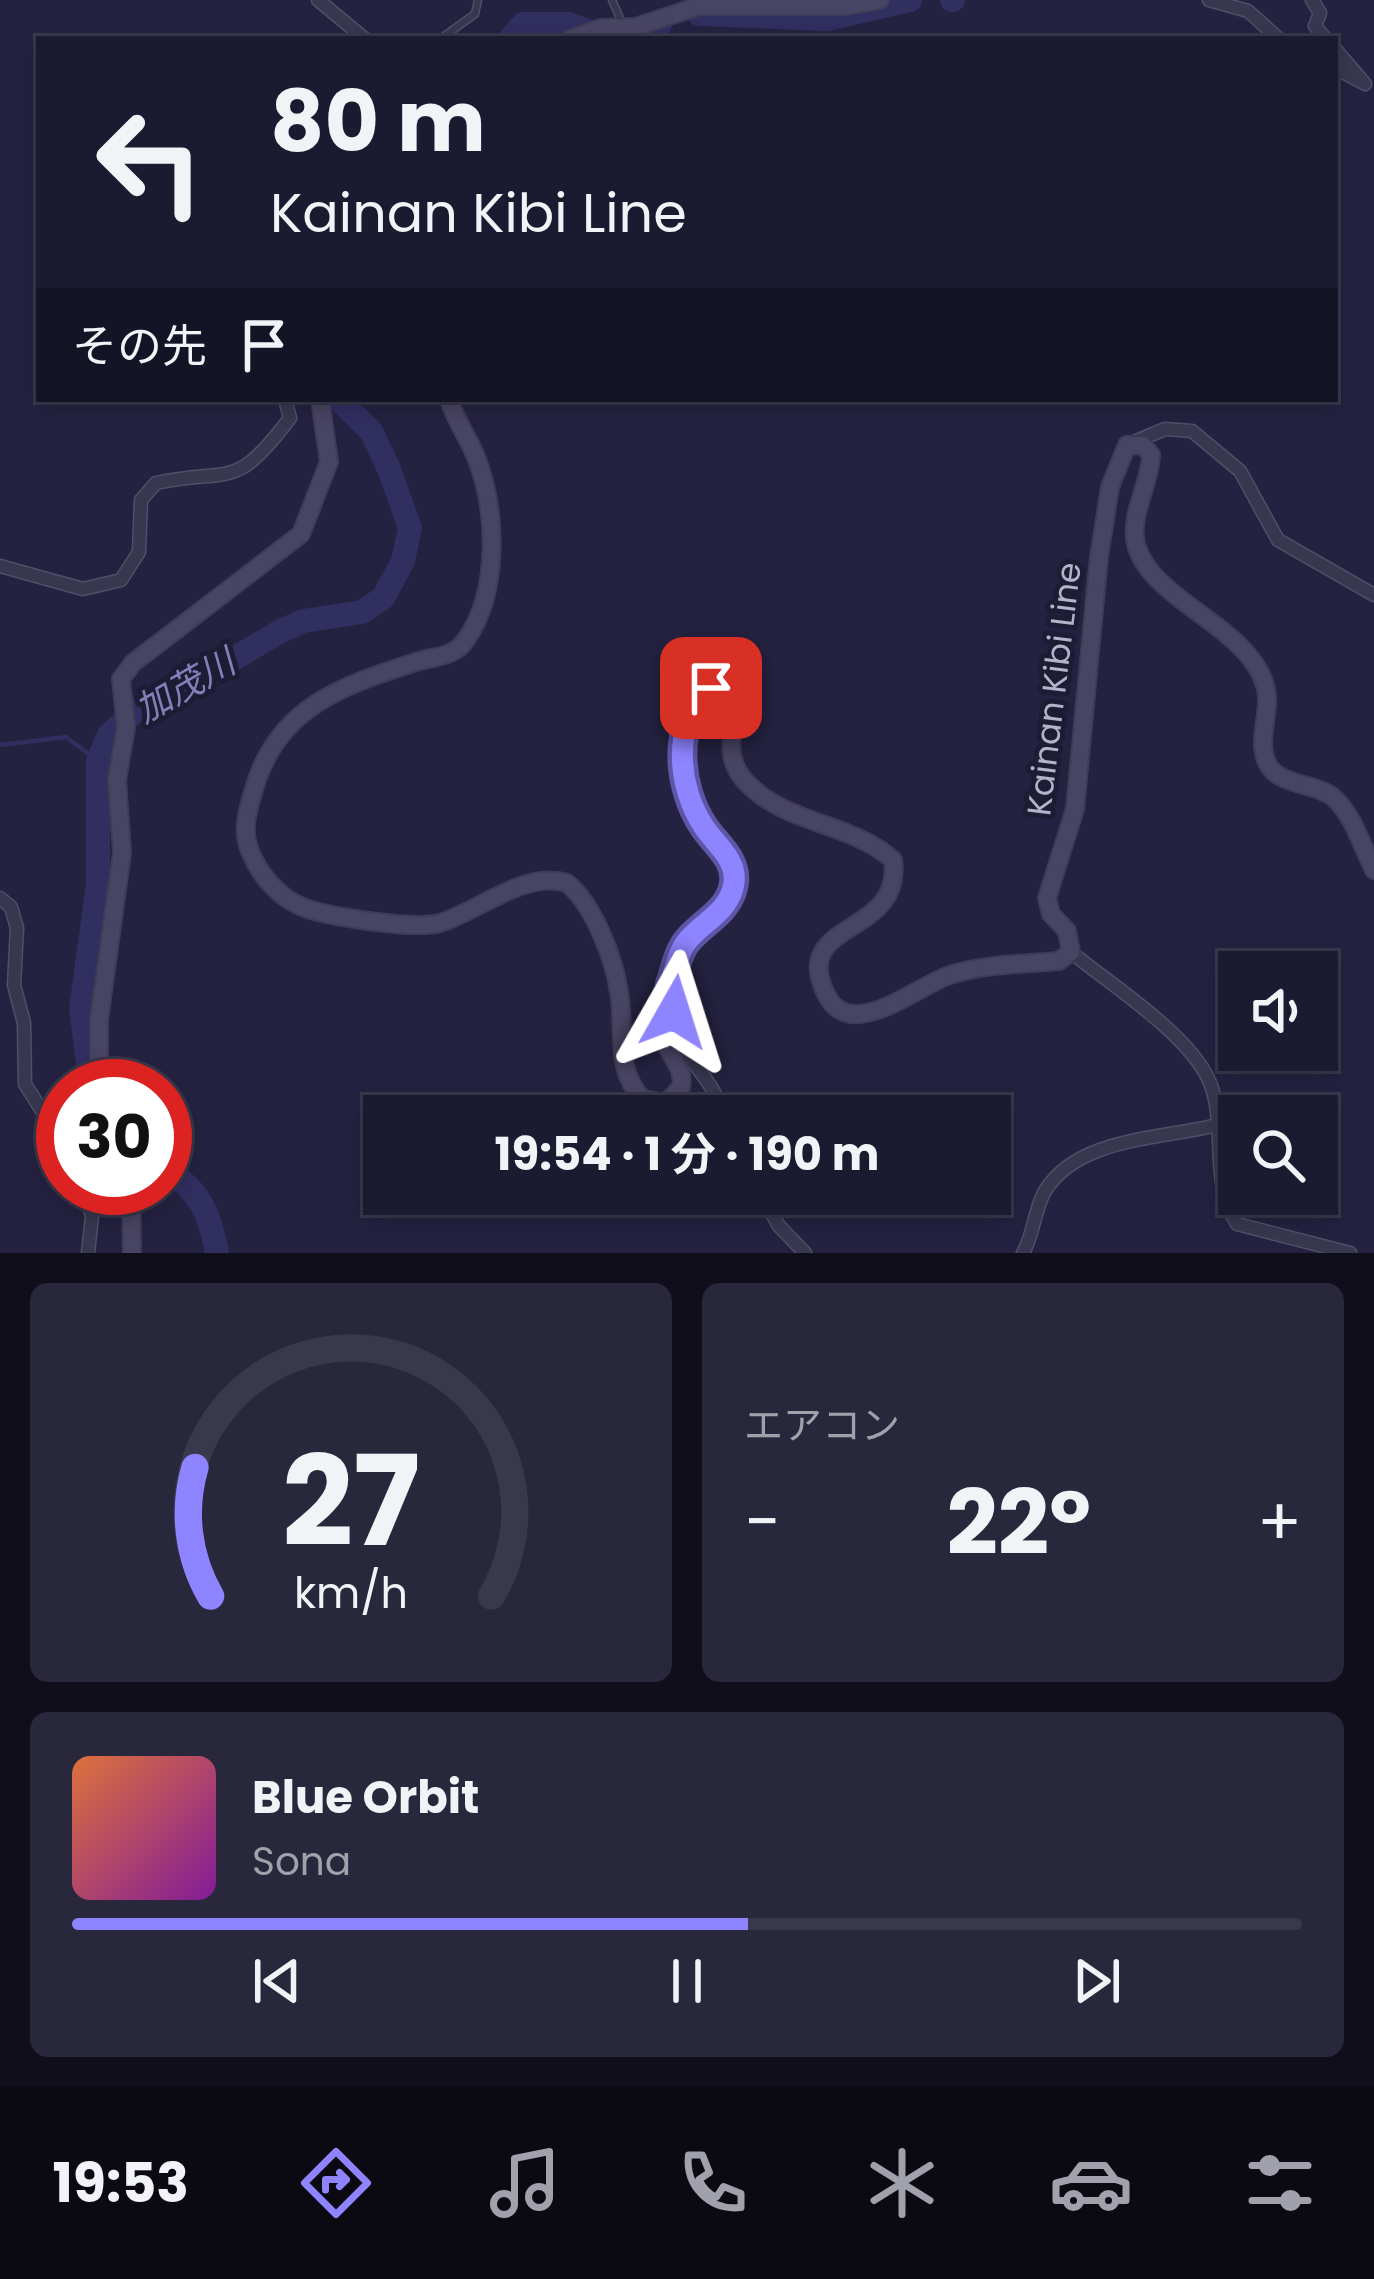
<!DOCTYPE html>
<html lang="ja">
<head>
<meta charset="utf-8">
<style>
	body { margin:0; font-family:Poppins,"Noto Sans JP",sans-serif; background:#28273c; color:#f1f3f6; height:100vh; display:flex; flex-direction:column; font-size:45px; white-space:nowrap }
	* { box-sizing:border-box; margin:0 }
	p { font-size:39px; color:#a0a1ab }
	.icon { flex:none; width:66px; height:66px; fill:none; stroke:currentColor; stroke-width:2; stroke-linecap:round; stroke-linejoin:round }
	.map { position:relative; height:1253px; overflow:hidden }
	.side { display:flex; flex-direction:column; gap:30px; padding:30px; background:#0f0e1a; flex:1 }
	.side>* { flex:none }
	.hud { position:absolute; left:36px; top:36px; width:1302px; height:366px; border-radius:0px; box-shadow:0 6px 18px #0003,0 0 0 3px #39384c; background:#1b1a30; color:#f1f3f6; overflow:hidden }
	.controls { position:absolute; left:1218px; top:951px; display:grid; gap:24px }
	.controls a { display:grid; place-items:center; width:120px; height:120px; border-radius:0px; background:#1b1a30; box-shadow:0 6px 18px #0003,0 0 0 3px #39384c; font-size:60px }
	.speed { position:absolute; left:36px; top:1059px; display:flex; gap:24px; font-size:60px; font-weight:700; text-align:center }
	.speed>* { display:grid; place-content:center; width:156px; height:156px; border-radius:50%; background:#1b1a30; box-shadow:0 6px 18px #0003,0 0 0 3px #39384c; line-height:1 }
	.speed .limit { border:18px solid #d22; background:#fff; color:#111 }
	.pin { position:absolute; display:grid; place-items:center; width:102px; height:102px; color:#fff; margin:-51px; border-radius:24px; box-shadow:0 6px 18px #0006 }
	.me { position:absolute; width:132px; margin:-66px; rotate:6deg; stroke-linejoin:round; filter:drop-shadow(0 0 9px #0008) }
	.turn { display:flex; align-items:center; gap:42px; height:252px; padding:0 36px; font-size:54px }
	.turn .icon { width:156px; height:156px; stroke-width:2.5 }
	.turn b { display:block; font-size:84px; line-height:102px }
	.then { display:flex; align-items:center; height:114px; padding:0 36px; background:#0003; gap:24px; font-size:45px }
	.big { font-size:90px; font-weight:700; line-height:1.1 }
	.side .widget { flex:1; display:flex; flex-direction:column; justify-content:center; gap:18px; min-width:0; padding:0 42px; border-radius:18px; background:#28273c }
	.side .dial { align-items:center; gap:0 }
	.dial svg { height:312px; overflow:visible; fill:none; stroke:#39384c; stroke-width:7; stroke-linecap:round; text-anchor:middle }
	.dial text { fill:#f1f3f6; stroke:none }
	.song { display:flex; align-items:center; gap:36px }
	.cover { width:144px; height:144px; border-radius:18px; background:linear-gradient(135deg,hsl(20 70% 55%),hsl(290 70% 35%)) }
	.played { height:12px; border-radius:6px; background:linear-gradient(90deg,#8f84ff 55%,#39384c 55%) }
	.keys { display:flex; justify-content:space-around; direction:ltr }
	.heat { display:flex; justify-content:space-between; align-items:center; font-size:66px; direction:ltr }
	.side .tiles { flex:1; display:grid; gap:30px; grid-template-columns:1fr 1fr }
	.widget:last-child { grid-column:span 2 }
	.trip { position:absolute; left:363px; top:1095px; width:648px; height:120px; border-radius:0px; background:#1b1a30; box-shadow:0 6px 18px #0003,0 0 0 3px #39384c; font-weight:700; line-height:120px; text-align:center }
	.tabs { display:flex; height:192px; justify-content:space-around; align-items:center; background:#0b0a13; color:#a0a1ab }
	.tabs .icon { width:84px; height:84px }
	.tabs .selected { color:#8f84ff }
	.tabs b { font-size:54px; color:#f1f3f6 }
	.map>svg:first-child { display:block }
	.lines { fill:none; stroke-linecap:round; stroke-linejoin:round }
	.stream { stroke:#312e60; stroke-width:4.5 }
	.river { stroke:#312e60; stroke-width:24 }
	.service-casing { stroke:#504f68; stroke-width:9 }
	.minor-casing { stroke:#504f68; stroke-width:15 }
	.secondary-casing { stroke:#3f3d56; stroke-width:20 }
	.service { stroke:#383750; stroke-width:6 }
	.minor { stroke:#383750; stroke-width:12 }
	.secondary { stroke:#484463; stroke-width:16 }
	.route-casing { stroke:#5d56a6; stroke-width:30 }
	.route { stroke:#8f84ff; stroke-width:21 }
	.labels { text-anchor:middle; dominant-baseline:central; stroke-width:10; stroke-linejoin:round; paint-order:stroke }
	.street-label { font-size:33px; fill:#b5b3cb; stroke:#1d1c35 }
	.water-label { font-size:36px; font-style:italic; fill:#8380b9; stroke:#1d1c35 }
</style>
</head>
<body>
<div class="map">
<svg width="1374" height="1253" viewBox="0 0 1374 1253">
	<rect width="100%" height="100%" fill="#242240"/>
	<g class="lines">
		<path class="stream" d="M0 745 66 737 98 761"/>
		<path class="river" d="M952 0H953
			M699 14 827 19 910 0
			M510 39 523 24H569L607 38
			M611 39 660 25
			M91 1086 81 1009 98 883V761L109 735 136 710 173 695 279 632 303 621 362 612 383 598 403 561 410 528 389 469 371 431 338 399
			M165 1168C200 1192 209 1211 217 1253"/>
		<g class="service-casing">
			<path id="service" d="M612 0 623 25
				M440 39 475 14 478 0"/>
		</g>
		<g class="minor-casing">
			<path id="minor" d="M318 0 365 39
				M1209 0 1248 11 1279 39
				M1312 0 1320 13 1315 26 1326 39
				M1335 49 1365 84 1335 68
				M1134 442 1165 429 1192 431 1240 471 1278 540 1374 595
				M0 566 83 589 121 580 139 552 141 500 156 483C234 467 234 492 290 418L285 399
				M0 898 11 907 17 928 14 985 24 1023 25 1084 63 1144
				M1071 952C1112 986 1196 1038 1212 1088 1226 1133 1210 1183 1237 1224L1350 1253
				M670 984C679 1001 671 1014 677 1032 687 1064 716 1081 723 1116
				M83 1188 92 1216 88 1253
				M761 1194 779 1226 805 1253
				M1023 1253C1034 1234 1034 1210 1045 1191 1078 1137 1162 1139 1217 1125"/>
		</g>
		<g class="secondary-casing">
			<path id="secondary" d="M570 39 601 28 636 27 699 6H846L880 0
				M449 399C455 420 468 437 476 457 497 510 500 593 465 641 453 658 433 656 416 662 341 686 277 708 254 789 248 810 241 829 250 851 260 876 279 898 305 908 331 917 413 930 440 923 479 911 525 870 567 883 593 904 614 958 619 992 626 1030 613 1069 643 1099L666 1103 681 1087C685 1067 668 1054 662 1036 654 1014 672 968 683 947 697 921 738 911 735 875 733 857 716 843 705 829 682 796 676 751 691 714 698 698 705 688 723 687 749 710 714 747 745 781 785 825 851 822 893 860 904 938 787 919 827 996 852 1043 918 985 950 975 984 964 1024 964 1059 961L1071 952 1067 931 1051 914 1047 898 1075 809 1099 557 1110 487 1127 445H1143L1151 455C1150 484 1129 516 1136 544 1150 600 1247 625 1265 685 1273 710 1254 742 1269 766 1281 786 1317 783 1334 798 1354 816 1362 847 1374 870
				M107 1086 99 1063V1020L122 853 117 780 126 727 121 679 133 663 301 534 329 462 320 399
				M131 1188 132 1253"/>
		</g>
		<use href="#service" class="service"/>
		<use href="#minor" class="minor"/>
		<use href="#secondary" class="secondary"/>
	</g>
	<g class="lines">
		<g class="route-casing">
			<path id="route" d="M674 1012 677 999 670 984C675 971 678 951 688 940 704 921 730 911 734 883 737 859 716 845 704 827 677 787 671 721 711 688"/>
		</g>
		<use href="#route" class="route"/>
	</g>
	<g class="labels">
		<g class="street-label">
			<text transform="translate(1054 689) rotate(-83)">Kainan Kibi Line</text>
		</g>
		<g class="water-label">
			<text transform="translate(185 686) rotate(-30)">加茂川</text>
		</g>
	</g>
</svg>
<div class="controls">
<a><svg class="icon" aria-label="sound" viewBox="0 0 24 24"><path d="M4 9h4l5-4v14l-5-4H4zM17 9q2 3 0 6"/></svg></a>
<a><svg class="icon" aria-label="search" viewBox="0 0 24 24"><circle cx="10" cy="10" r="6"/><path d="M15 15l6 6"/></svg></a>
</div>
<div class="speed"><div class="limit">30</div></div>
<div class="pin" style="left:711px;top:688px;background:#d93025"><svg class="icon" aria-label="arrive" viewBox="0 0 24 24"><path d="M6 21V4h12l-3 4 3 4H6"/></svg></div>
<svg class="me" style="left:674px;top:1012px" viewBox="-20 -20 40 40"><path d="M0-17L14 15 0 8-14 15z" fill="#8f84ff" stroke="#fff" stroke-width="4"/></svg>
<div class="trip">19:54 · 1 分 · 190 m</div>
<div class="hud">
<div class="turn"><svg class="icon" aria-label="left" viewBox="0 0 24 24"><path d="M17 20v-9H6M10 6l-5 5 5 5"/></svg><div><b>80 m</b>Kainan Kibi Line</div></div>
<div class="then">その先<svg class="icon" aria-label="arrive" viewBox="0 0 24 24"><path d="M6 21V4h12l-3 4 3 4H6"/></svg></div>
</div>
</div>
<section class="side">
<div class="tiles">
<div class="widget dial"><svg viewBox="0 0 100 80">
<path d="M14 69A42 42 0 1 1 86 69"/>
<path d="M14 69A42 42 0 0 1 10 36" stroke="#8f84ff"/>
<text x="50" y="56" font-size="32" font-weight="700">27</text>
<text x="50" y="72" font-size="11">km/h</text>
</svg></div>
<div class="widget"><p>エアコン</p>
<div class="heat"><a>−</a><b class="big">22°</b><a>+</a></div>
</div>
<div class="widget">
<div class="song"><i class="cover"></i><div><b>Blue Orbit</b><p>Sona</p></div></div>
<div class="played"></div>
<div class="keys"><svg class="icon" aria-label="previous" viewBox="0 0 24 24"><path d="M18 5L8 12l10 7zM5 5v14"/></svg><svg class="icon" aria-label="pause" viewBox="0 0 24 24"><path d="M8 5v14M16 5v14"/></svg><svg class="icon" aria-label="next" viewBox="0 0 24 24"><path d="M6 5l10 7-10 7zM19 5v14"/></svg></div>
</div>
</div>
</section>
<nav class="tabs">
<b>19:53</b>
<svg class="icon selected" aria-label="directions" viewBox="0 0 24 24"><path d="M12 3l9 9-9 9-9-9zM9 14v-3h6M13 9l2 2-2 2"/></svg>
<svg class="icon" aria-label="music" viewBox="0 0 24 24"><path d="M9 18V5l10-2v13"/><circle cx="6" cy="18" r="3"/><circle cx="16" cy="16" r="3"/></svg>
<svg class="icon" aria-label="phone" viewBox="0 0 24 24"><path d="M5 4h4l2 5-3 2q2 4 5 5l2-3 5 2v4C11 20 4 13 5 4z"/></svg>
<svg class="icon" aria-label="climate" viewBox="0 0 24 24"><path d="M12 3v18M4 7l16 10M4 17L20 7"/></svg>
<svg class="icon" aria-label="car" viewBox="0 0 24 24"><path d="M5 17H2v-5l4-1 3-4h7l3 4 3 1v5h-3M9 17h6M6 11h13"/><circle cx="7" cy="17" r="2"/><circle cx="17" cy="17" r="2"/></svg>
<svg class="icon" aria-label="filters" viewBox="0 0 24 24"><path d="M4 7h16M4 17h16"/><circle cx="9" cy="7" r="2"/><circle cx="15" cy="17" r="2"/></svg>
</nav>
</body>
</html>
